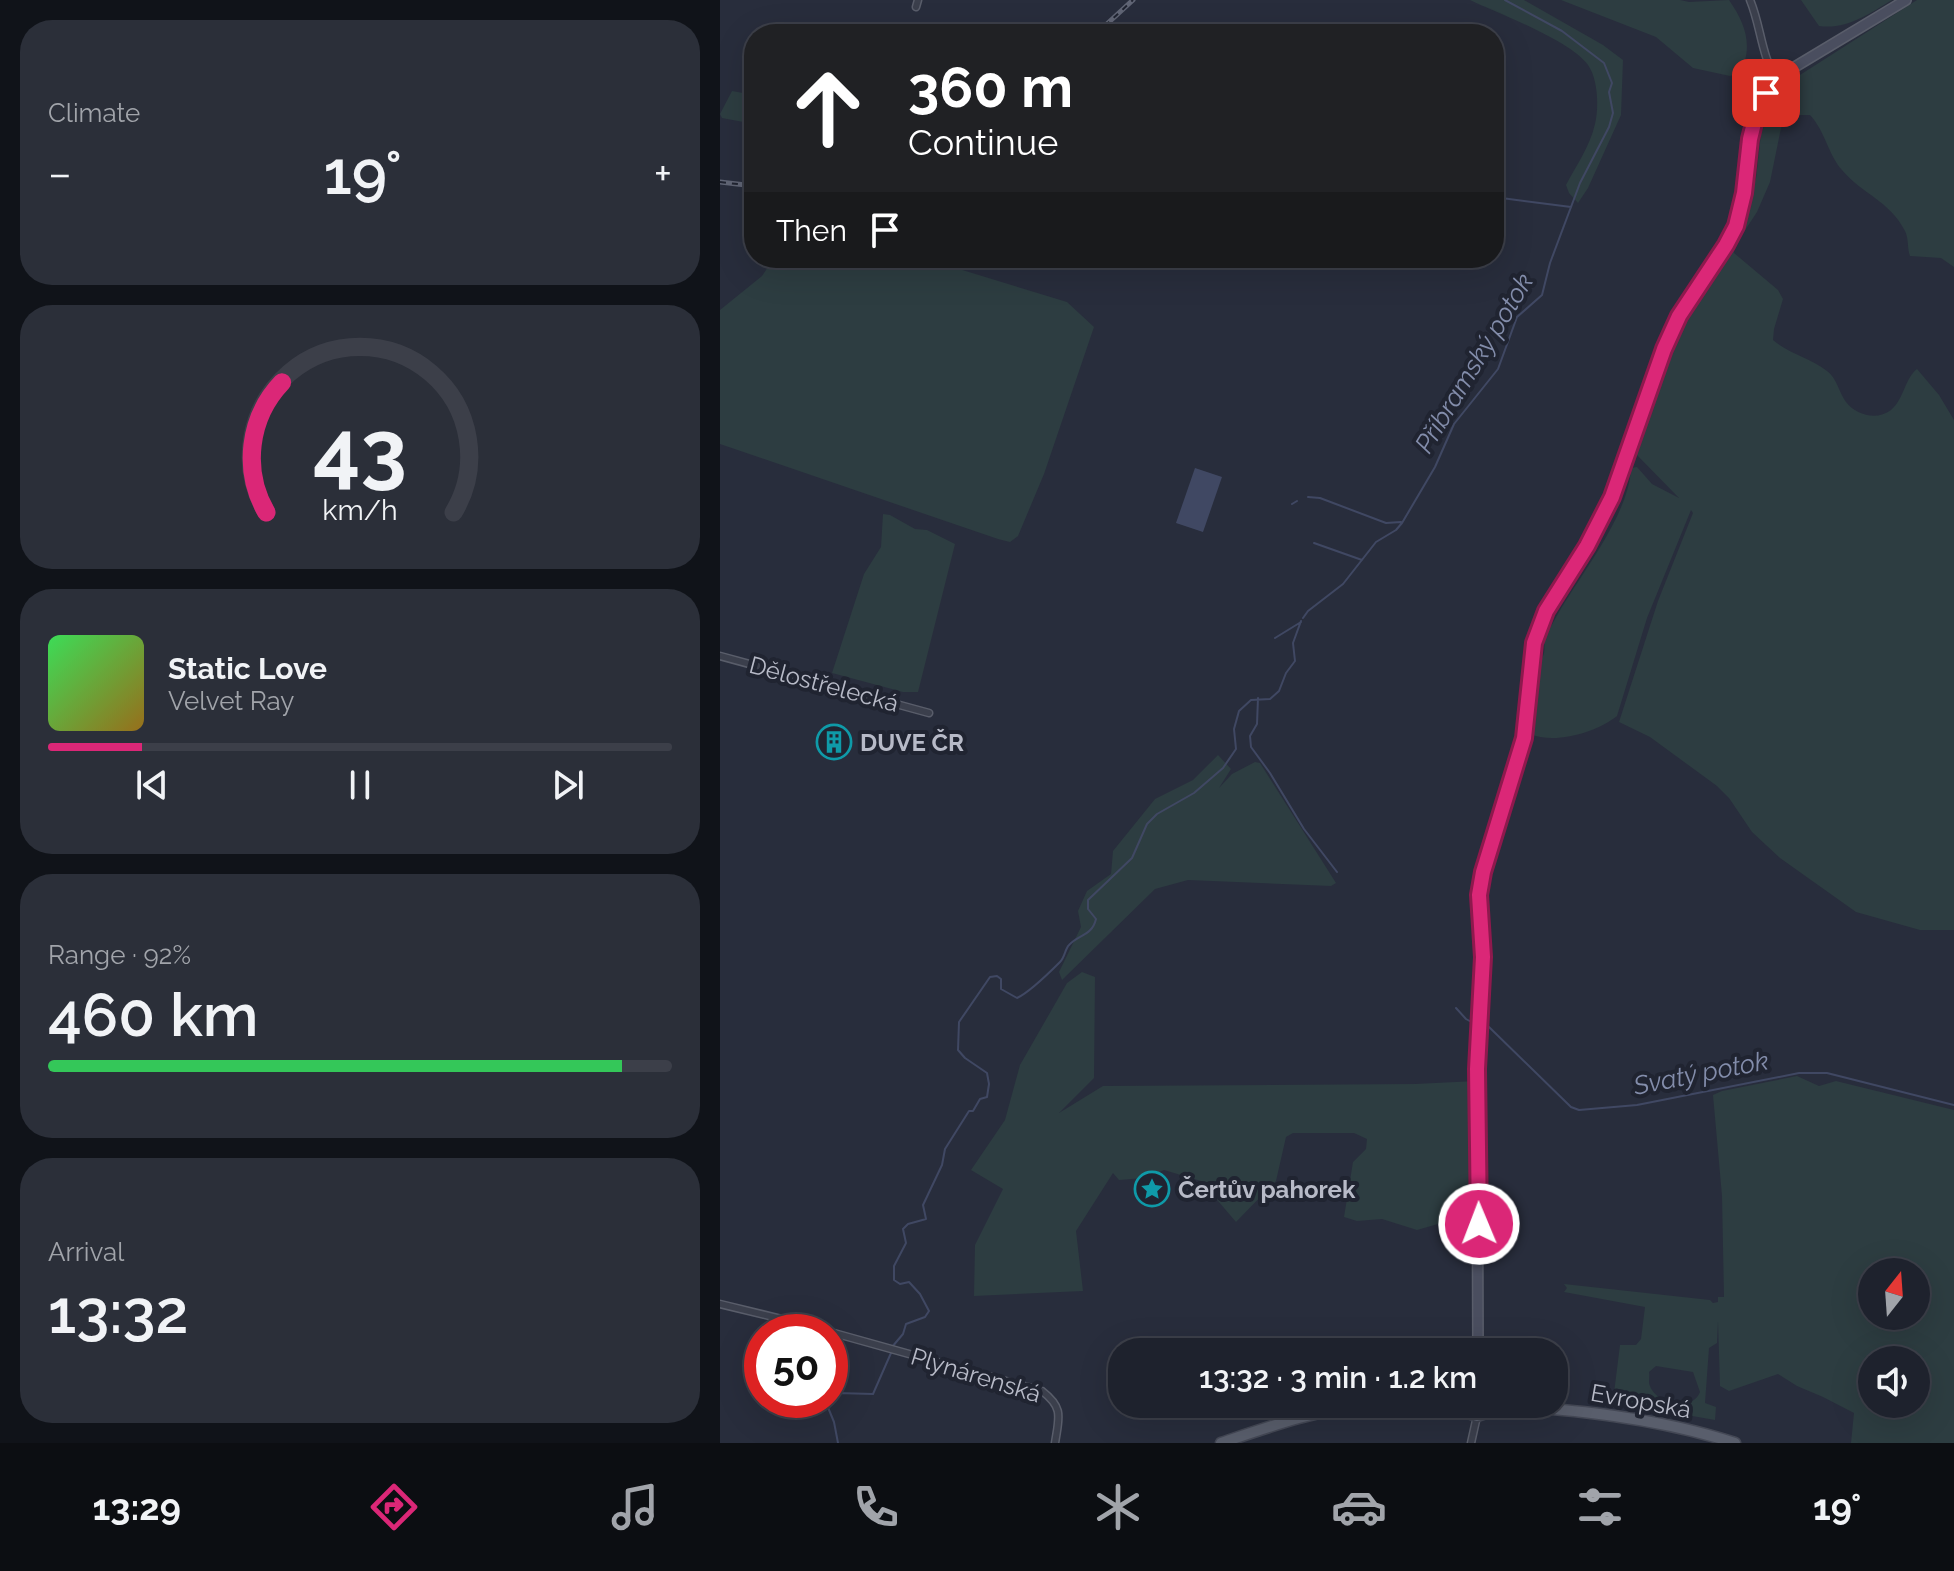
<!DOCTYPE html>
<html lang="en">
<head>
<meta charset="utf-8">
<style>
	body { margin:0; font-family:Raleway,sans-serif; background:#2b2f39; color:#f1f3f6; height:100vh; display:flex; flex-direction:column; font-size:30px; white-space:nowrap }
	* { box-sizing:border-box; margin:0 }
	p { font-size:26px; color:#a1a4aa }
	.icon { flex:none; width:44px; height:44px; fill:none; stroke:currentColor; stroke-width:2; stroke-linecap:round; stroke-linejoin:round }
	.map { position:relative; flex:1; overflow:hidden }
	.sheet { display:flex; flex-direction:column; gap:20px; padding:20px; background:#101319; width:720px }
	.sheet>* { flex:none }
	.hud { position:absolute; left:24px; top:24px; width:760px; height:244px; border-radius:32px; box-shadow:0 8px 32px #0002,0 0 0 2px #3c3f49; background:#202124; color:#fff; overflow:hidden }
	.needle { width:52px; rotate:17deg }
	.controls { position:absolute; left:1138px; top:1258px; display:grid; gap:16px }
	.controls a { display:grid; place-items:center; width:72px; height:72px; border-radius:50%; background:#1e222d; box-shadow:0 8px 32px #0002,0 0 0 2px #3c3f49; font-size:40px }
	.speed { position:absolute; left:24px; top:1314px; display:flex; gap:16px; font-size:40px; font-weight:700; text-align:center }
	.speed>* { display:grid; place-content:center; width:104px; height:104px; border-radius:50%; background:#1e222d; box-shadow:0 8px 32px #0002,0 0 0 2px #3c3f49; line-height:1 }
	.speed .limit { border:12px solid #d22; background:#fff; color:#111 }
	.pin { position:absolute; display:grid; place-items:center; width:68px; height:68px; color:#fff; margin:-34px; border-radius:16px; box-shadow:0 4px 12px #0006 }
	.me { position:absolute; width:88px; margin:-44px; rotate:359deg; stroke-linejoin:round; filter:drop-shadow(0 0 6px #0008) }
	.turn { display:flex; align-items:center; gap:28px; height:168px; padding:0 32px; font-size:36px }
	.turn .icon { width:104px; height:104px; stroke-width:2.5 }
	.turn b { display:block; font-size:56px; line-height:68px }
	.then { display:flex; align-items:center; height:76px; padding:0 32px; background:#0003; gap:16px; font-size:30px }
	.big { font-size:60px; font-weight:600; line-height:1.1 }
	.sheet .card { flex:1; display:flex; flex-direction:column; justify-content:center; gap:12px; min-width:0; padding:0 28px; border-radius:32px; background:#2b2f39 }
	.sheet .dial { align-items:center; gap:0 }
	.dial svg { height:208px; overflow:visible; fill:none; stroke:#3c3f49; stroke-width:7; stroke-linecap:round; text-anchor:middle }
	.dial text { fill:#f1f3f6; stroke:none }
	.song { display:flex; align-items:center; gap:24px }
	.cover { width:96px; height:96px; border-radius:12px; background:linear-gradient(135deg,hsl(130 70% 55%),hsl(40 70% 35%)) }
	.played { height:8px; border-radius:4px; background:linear-gradient(90deg,#db2777 15%,#3c3f49 15%) }
	.keys { display:flex; justify-content:space-around; direction:ltr }
	.heat { display:flex; justify-content:space-between; align-items:center; font-size:44px; direction:ltr }
	.charge { height:12px; border-radius:6px; background:linear-gradient(90deg,#34c759 92%,#3c3f49 0) }
	.trip { position:absolute; left:388px; top:1338px; width:460px; height:80px; border-radius:32px; background:#1e222d; box-shadow:0 8px 32px #0002,0 0 0 2px #3c3f49; font-weight:600; line-height:80px; text-align:center }
	.tab-bar { display:flex; height:128px; justify-content:space-around; align-items:center; background:#0c0e12; color:#a1a4aa }
	.tab-bar .icon { width:56px; height:56px }
	.tab-bar .selected { color:#db2777 }
	.tab-bar b { font-size:36px; color:#f1f3f6 }
	main { display:flex; flex:1; min-height:0 }
	.map>svg:first-child { display:block }
	.green { fill:#2d3d41; fill-rule:evenodd }
	.water { fill:#404863 }
	.lines { fill:none; stroke-linecap:round; stroke-linejoin:round }
	.stream { stroke:#404863; stroke-width:2 }
	.street-casing { stroke:#595d6a; stroke-width:9 }
	.secondary-casing { stroke:#595d6a; stroke-width:12 }
	.primary-casing { stroke:#444855; stroke-width:13 }
	.street { stroke:#3b3f4c; stroke-width:6 }
	.secondary { stroke:#4a4e5f; stroke-width:9 }
	.primary { stroke:#595e6c; stroke-width:10 }
	.rail-casing { stroke:#606575; stroke-width:5 }
	.rail { stroke:#202431; stroke-width:2; stroke-dasharray:6; stroke-linecap:butt }
	.route-casing { stroke:#8e194d; stroke-width:20 }
	.route { stroke:#db2777; stroke-width:14 }
	.labels { text-anchor:middle; dominant-baseline:central; stroke-width:8; stroke-linejoin:round; paint-order:stroke }
	.street-label { font-size:24px; fill:#b7bac7; stroke:#202431 }
	.poi-label { font-size:24px; font-weight:bold; fill:#b7bac7; stroke:#202431; text-anchor:start }
	.water-label { font-size:26px; font-style:italic; fill:#838dab; stroke:#202431 }
</style>
</head>
<body>
<main>
<section class="sheet">
<div class="card"><p>Climate</p>
<div class="heat"><a>−</a><b class="big">19°</b><a>+</a></div>
</div>
<div class="card dial"><svg viewBox="0 0 100 80">
<path d="M14 69A42 42 0 1 1 86 69"/>
<path d="M14 69A42 42 0 0 1 20 19" stroke="#db2777"/>
<text x="50" y="56" font-size="32" font-weight="700">43</text>
<text x="50" y="72" font-size="11">km/h</text>
</svg></div>
<div class="card">
<div class="song"><i class="cover"></i><div><b>Static Love</b><p>Velvet Ray</p></div></div>
<div class="played"></div>
<div class="keys"><svg class="icon" aria-label="previous" viewBox="0 0 24 24"><path d="M18 5L8 12l10 7zM5 5v14"/></svg><svg class="icon" aria-label="pause" viewBox="0 0 24 24"><path d="M8 5v14M16 5v14"/></svg><svg class="icon" aria-label="next" viewBox="0 0 24 24"><path d="M6 5l10 7-10 7zM19 5v14"/></svg></div>
</div>
<div class="card"><p>Range · 92%</p><b class="big">460 km</b><div class="charge"></div></div>
<div class="card"><p>Arrival</p><b class="big">13:32</b></div>
</section>
<div class="map">
<svg width="1234" height="1443" viewBox="0 0 1234 1443">
	<rect width="100%" height="100%" fill="#282d3c"/>
	<path class="green" d="M750 0H804L883 45 903 60 901 115 868 188 858 203 849 193 846 185C856 166 870 146 875 124 879 107 878 79 868 65 850 40 779 14 750 0Z
		M841 0H960L969 2 1009 0C1025 23 1034 46 1020 73L1010 76 973 68 936 37Z
		M1081 0H1172C1149 14 1126 30 1099 26Z
		M1197 0H1234V267L1221 258 1190 256C1187 248 1189 239 1185 231 1170 201 1142 194 1122 170 1108 154 1105 131 1090 115H1071L1061 128 1050 182 1037 212 1014 247V253L1058 290 1063 299 1054 329 1053 340C1069 354 1091 358 1107 371 1117 378 1119 393 1126 402 1136 415 1157 421 1171 410 1184 399 1185 378 1197 369L1219 395 1234 420V930H1200L1136 912 1060 858 1032 832 1009 798 997 786 930 737 899 722 938 601 973 513 971 510 927 618 897 716C877 732 835 745 810 734L820 661C827 652 823 648 825 638 827 633 831 626 834 621 857 578 909 517 911 468L917 467 932 484 959 498 914 452 950 348 973 302 1008 253 1021 227 1036 178 1041 134 1053 102 1069 82Z
		M12 91 34 95V124L2 118 0 114Z
		M54 258H203L347 302 374 327 324 474 298 536 290 542 278 539 0 444V310L42 276Z
		M163 514 170 515 195 529 207 530 235 544 198 692H183L112 673 144 574 161 547Z
		M498 755 511 769 499 788 512 774 535 762 540 763 616 883 611 886 468 880 435 889 342 980 339 972 361 927 358 911 367 891 391 874 393 851 435 799 473 780Z
		M362 972 375 977 374 1078 339 1113 383 1086 695 1084 756 1081 753 1224 739 1229 718 1224 697 1230 662 1219 637 1221 624 1217 633 1162 646 1149 647 1139 634 1133H573L566 1137 556 1181 516 1222 481 1181 444 1170 424 1178 399 1180 393 1173 356 1231 363 1291 254 1296 255 1245 283 1189 251 1170 285 1120 300 1065 347 983Z
		M1077 1076 1099 1086 1116 1081 1234 1110V1443H1131L1134 1413 1103 1397 1077 1386 1058 1374 1009 1391 1000 1386 998 1321 997 1343 989 1348 985 1403 996 1407 995 1420 898 1403 894 1393 900 1345H916L921 1339 925 1307 844 1292 847 1288 844 1284 990 1300 993 1303 998 1302V1297H1004L1002 1196 993 1095 1002 1091ZM1152 1272H1196V1316H1152ZM1152 1360H1196V1404H1152ZM936 1366 973 1372 980 1392C973 1412 936 1404 930 1386 928 1382 930 1377 929 1372Z"/>
	<path class="water" d="M475 468 502 477 483 532 456 523Z"/>
	<g class="lines">
		<path class="stream" d="M774 197 851 207
			M588 497 600 498 666 523 681 522
			M572 504 577 501
			M594 543 642 560
			M583 618 588 611 623 584 656 542 676 530 682 523 715 467 734 424 778 369 797 317 822 295 830 263 860 183 889 127 893 113 889 92 892 83 884 63 842 31 785 0
			M555 638 581 622
			M538 698 537 724 530 736 531 747 550 773 584 829 617 872
			M736 1008 746 1019 755 1024
			M764 1026 769 1027 851 1107 859 1110 917 1105 1079 1073H1107L1234 1105
			M172 1347 183 1334 186 1324 205 1317 209 1311 200 1294 189 1282 180 1284 174 1280V1266L186 1243 183 1229 188 1224 206 1219 203 1205 222 1165 225 1149 249 1111H253L260 1099 267 1097 269 1084 267 1073 245 1058 238 1050 239 1022 270 977 277 976 281 979V989L297 998C308 993 331 971 340 962 345 957 345 949 349 945 359 934 372 936 376 919L368 909V900L412 858 427 824 437 814 474 793 503 768 516 749 514 729 519 711 531 700 550 699 559 691 566 673 575 661 573 643 581 621
			M118 1443 114 1422 107 1405 117 1393 153 1394 171 1353"/>
		<g class="street-casing">
			<path id="street" d="M1030 0C1041 26 1041 56 1057 80
				M196 7 198 0
				M0 656 209 713
				M0 1304 78 1323 322 1391C344 1408 339 1417 335 1443
				M751 1443 757 1416"/>
		</g>
		<g class="secondary-casing">
			<path id="secondary" d="M758 1352 757 1069 763 957 759 895 763 872 804 738 810 662 818 628 879 524 959 316 1016 226 1024 193 1030 139 1037 111 1046 93 1068 71 1186 0"/>
		</g>
		<g class="primary-casing">
			<path id="primary" d="M743 1404 748 1413 757 1416 766 1413 771 1404
				M771 1404C854 1410 935 1417 1015 1443
				M501 1443C551 1426 599 1409 652 1404"/>
		</g>
		<use href="#street" class="street"/>
		<use href="#secondary" class="secondary"/>
		<use href="#primary" class="primary"/>
		<g class="rail-casing">
			<path id="rail" d="M376 34 413 0
				M0 182 34 186"/>
		</g>
		<use href="#rail" class="rail"/>
	</g>
	<g class="lines">
		<g class="route-casing">
			<path id="route" d="M759 1224 757 1069 763 957 759 895 763 872 804 738 814 643 826 611 867 546 892 497 944 349 959 316 1006 245 1016 226 1024 193 1030 139 1037 111 1046 93"/>
		</g>
		<use href="#route" class="route"/>
	</g>
	<defs>
		<g id="building-ring" transform="scale(1.8)"><circle r="9.5" fill="#202431" stroke="#0f9aa8" stroke-width="1.5"/><path d="M-4-6H4V6H1V3H-1V6H-4ZM-2.5-4.3h1.7v1.8h-1.7ZM.8-4.3h1.7v1.8H.8ZM-2.5-1h1.7V.8h-1.7ZM.8-1h1.7V.8H.8Z" fill="#0f9aa8"/></g>
		<g id="sight-ring" transform="scale(1.8)"><circle r="9.5" fill="#202431" stroke="#0f9aa8" stroke-width="1.5"/><path d="M0-6L1.8-2.2L6-1.7L2.9 1.2L3.7 5.4L0 3.3L-3.7 5.4L-2.9 1.2L-6-1.7L-1.8-2.2Z" fill="#0f9aa8"/></g>
	</defs>
	<g fill-rule="evenodd">
		<use href="#building-ring" x="114" y="742"/>
		<use href="#sight-ring" x="432" y="1189"/>
	</g>
	<g class="labels">
		<g class="street-label">
			<text transform="translate(104 684) rotate(15)">Dělostřelecká</text>
			<text transform="translate(256 1375) rotate(17)">Plynárenská</text>
			<text transform="translate(921 1401) rotate(10)">Evropská</text>
		</g>
		<g class="poi-label">
			<text x="140" y="742">DUVE ČR</text>
			<text x="458" y="1189">Čertův pahorek</text>
		</g>
		<g class="water-label">
			<text transform="translate(754 363) rotate(-59)">Příbramský potok</text>
			<text transform="translate(981 1073) rotate(-11)">Svatý potok</text>
		</g>
	</g>
</svg>
<div class="controls">
<a><svg class="needle" viewBox="-14 -14 28 28"><path d="M0-13l5 13h-10z" fill="#e53935"/><path d="M0 13l5-13h-10z" fill="#a1a4aa"/></svg></a>
<a><svg class="icon" aria-label="sound" viewBox="0 0 24 24"><path d="M4 9h4l5-4v14l-5-4H4zM17 9q2 3 0 6"/></svg></a>
</div>
<div class="speed"><div class="limit">50</div></div>
<div class="pin" style="left:1046px;top:93px;background:#d93025"><svg class="icon" aria-label="arrive" viewBox="0 0 24 24"><path d="M6 21V4h12l-3 4 3 4H6"/></svg></div>
<svg class="me" style="left:759px;top:1224px" viewBox="-20 -20 40 40"><circle r="17" fill="#db2777" stroke="#fff" stroke-width="3"/><path d="M0-11L8 9 0 5-8 9z" fill="#fff"/></svg>
<div class="trip">13:32 · 3 min · 1.2 km</div>
<div class="hud">
<div class="turn"><svg class="icon" aria-label="ahead" viewBox="0 0 24 24"><path d="M12 20V5M6 11l6-6 6 6"/></svg><div><b>360 m</b>Continue</div></div>
<div class="then">Then<svg class="icon" aria-label="arrive" viewBox="0 0 24 24"><path d="M6 21V4h12l-3 4 3 4H6"/></svg></div>
</div>
</div>
</main>
<nav class="tab-bar">
<b>13:29</b>
<svg class="icon selected" aria-label="directions" viewBox="0 0 24 24"><path d="M12 3l9 9-9 9-9-9zM9 14v-3h6M13 9l2 2-2 2"/></svg>
<svg class="icon" aria-label="music" viewBox="0 0 24 24"><path d="M9 18V5l10-2v13"/><circle cx="6" cy="18" r="3"/><circle cx="16" cy="16" r="3"/></svg>
<svg class="icon" aria-label="phone" viewBox="0 0 24 24"><path d="M5 4h4l2 5-3 2q2 4 5 5l2-3 5 2v4C11 20 4 13 5 4z"/></svg>
<svg class="icon" aria-label="climate" viewBox="0 0 24 24"><path d="M12 3v18M4 7l16 10M4 17L20 7"/></svg>
<svg class="icon" aria-label="car" viewBox="0 0 24 24"><path d="M5 17H2v-5l4-1 3-4h7l3 4 3 1v5h-3M9 17h6M6 11h13"/><circle cx="7" cy="17" r="2"/><circle cx="17" cy="17" r="2"/></svg>
<svg class="icon" aria-label="filters" viewBox="0 0 24 24"><path d="M4 7h16M4 17h16"/><circle cx="9" cy="7" r="2"/><circle cx="15" cy="17" r="2"/></svg>
<b>19°</b>
</nav>
</body>
</html>
